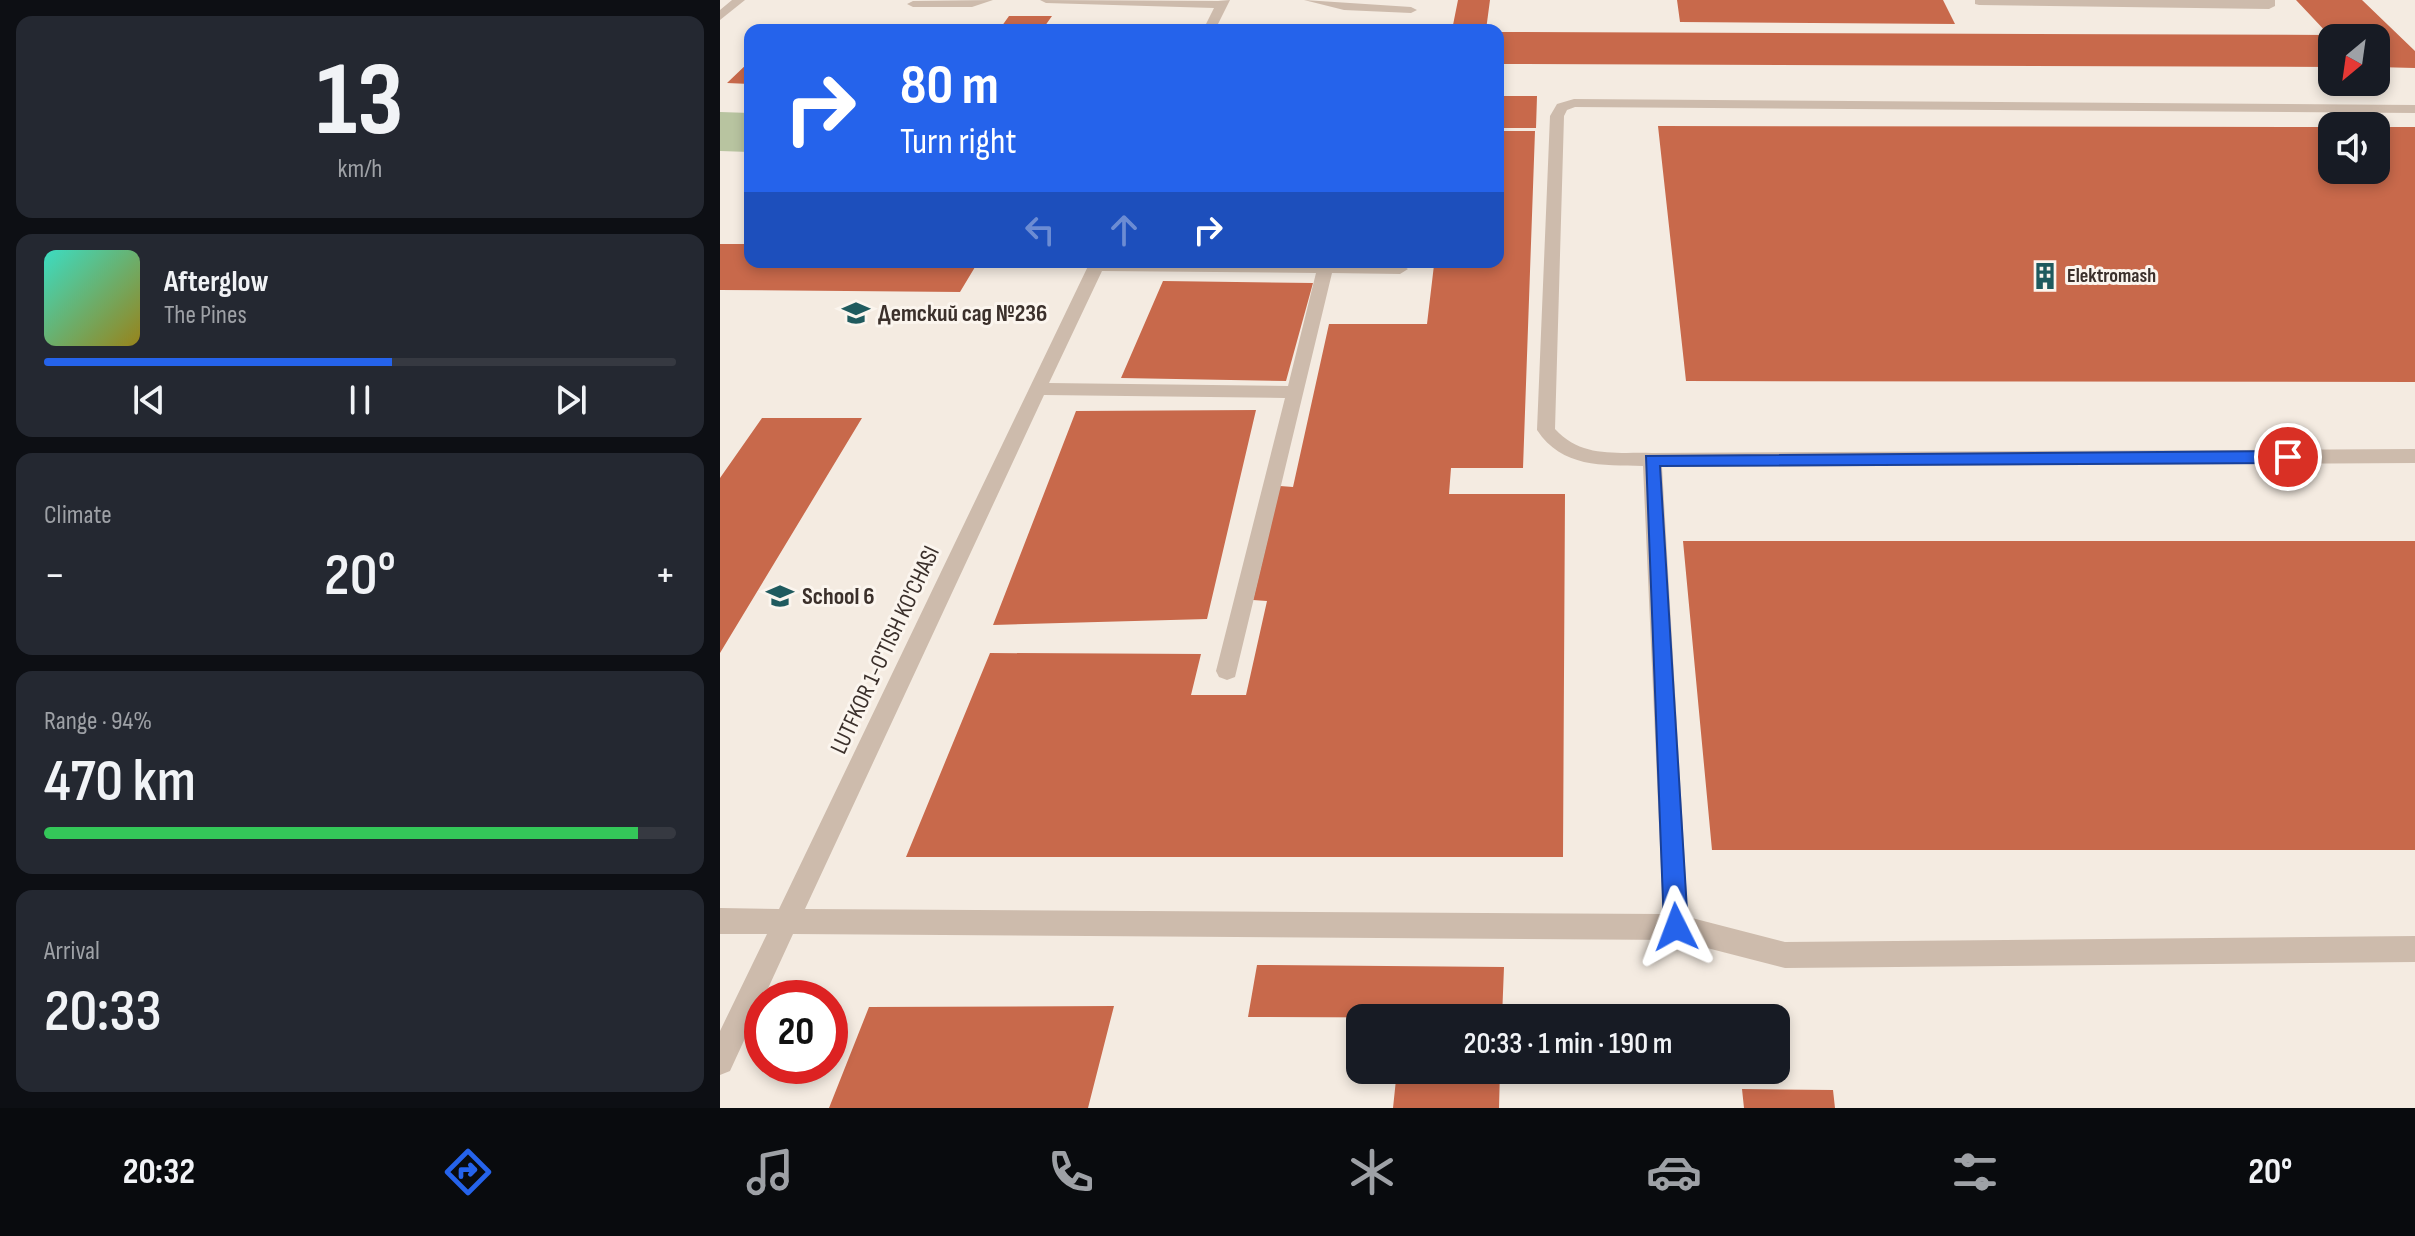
<!DOCTYPE html>
<html lang="en">
<head>
<meta charset="utf-8">
<style>
	body { margin:0; font-family:"Sofia Sans Condensed",sans-serif; background:#242831; color:#f1f3f6; height:100vh; display:flex; flex-direction:column; font-size:30px; white-space:nowrap }
	* { box-sizing:border-box; margin:0 }
	p { font-size:26px; color:#9ea1a6 }
	.icon { flex:none; width:44px; height:44px; fill:none; stroke:currentColor; stroke-width:2; stroke-linecap:round; stroke-linejoin:round }
	.map { position:relative; flex:1; overflow:hidden }
	.side { display:flex; flex-direction:column; gap:16px; padding:16px; background:#0d0f14; width:720px }
	.side>* { flex:none }
	.hud { position:absolute; left:24px; top:24px; width:760px; height:244px; border-radius:16px; box-shadow:0 4px 12px #0003; background:#2563eb; color:#fff; overflow:hidden }
	.needle { width:52px; rotate:209deg }
	.tools { position:absolute; left:1598px; top:24px; display:grid; gap:16px }
	.tools a { display:grid; place-items:center; width:72px; height:72px; border-radius:16px; background:#171b24; box-shadow:0 4px 12px #0003; font-size:40px }
	.speed { position:absolute; left:24px; top:980px; display:flex; gap:16px; font-size:40px; font-weight:700; text-align:center }
	.speed>* { display:grid; place-content:center; width:104px; height:104px; border-radius:50%; background:#171b24; box-shadow:0 4px 12px #0003; line-height:1 }
	.speed .limit { border:12px solid #d22; background:#fff; color:#111 }
	.pin { position:absolute; display:grid; place-items:center; width:68px; height:68px; color:#fff; margin:-34px; border:4px solid #fff; border-radius:50%; box-shadow:0 2px 8px #0007 }
	.me { position:absolute; width:88px; margin:-44px; rotate:357deg; stroke-linejoin:round; filter:drop-shadow(0 0 6px #0008) }
	.turn { display:flex; align-items:center; gap:28px; height:168px; padding:0 24px; font-size:36px }
	.turn .icon { width:104px; height:104px; stroke-width:2.5 }
	.turn b { display:block; font-size:56px; line-height:68px }
	.lanes { display:flex; align-items:center; height:76px; padding:0 24px; background:#0003; justify-content:center; gap:40px; direction:ltr }
	.lanes .off { opacity:.35 }
	.big { font-size:60px; font-weight:600; line-height:1.1 }
	.side .card { flex:1; display:flex; flex-direction:column; justify-content:center; gap:12px; min-width:0; padding:0 28px; border-radius:16px; background:#242831 }
	.side .dial { align-items:center; gap:0 }
	.dial b { font-size:104px; line-height:1 }
	.song { display:flex; align-items:center; gap:24px }
	.cover { width:96px; height:96px; border-radius:12px; background:linear-gradient(135deg,hsl(170 70% 55%),hsl(50 70% 35%)) }
	.played { height:8px; border-radius:4px; background:linear-gradient(90deg,#2563eb 55%,#363941 55%) }
	.keys { display:flex; justify-content:space-around; direction:ltr }
	.heat { display:flex; justify-content:space-between; align-items:center; font-size:44px; direction:ltr }
	.charge { height:12px; border-radius:6px; background:linear-gradient(90deg,#34c759 94%,#363941 0) }
	.trip { position:absolute; left:626px; top:1004px; width:444px; height:80px; border-radius:16px; background:#171b24; box-shadow:0 4px 12px #0003; font-weight:600; line-height:80px; text-align:center }
	.tab-bar { display:flex; height:128px; justify-content:space-around; align-items:center; background:#090b0e; color:#9ea1a6 }
	.tab-bar .icon { width:56px; height:56px }
	.tab-bar .current { color:#2563eb }
	.tab-bar b { font-size:36px; color:#f1f3f6 }
	main { display:flex; flex:1; min-height:0 }
	.map>svg:first-child { display:block }
	.green { fill:#b8c4a0 }
	.building { fill:#c8694b }
	.lines { fill:none; stroke-linecap:round; stroke-linejoin:round }
	.minor { fill:#cdbbac; fill-rule:evenodd }
	.route { fill:#2563eb; stroke:#184099; stroke-width:2 }
	.labels { text-anchor:middle; dominant-baseline:central; stroke-width:6; stroke-linejoin:round; paint-order:stroke }
	.far-poi-label { font-size:20px; font-weight:bold; fill:#3b302b; stroke:#fbf5ee; text-anchor:start }
	.poi-label { font-size:24px; font-weight:bold; fill:#3b302b; stroke:#fbf5ee; text-anchor:start }
	.street-label { font-size:24px; fill:#3b302b; stroke:#fbf5ee }
</style>
</head>
<body>
<main>
<section class="side">
<div class="card dial"><b>13</b><p>km/h</p></div>
<div class="card">
<div class="song"><i class="cover"></i><div><b>Afterglow</b><p>The Pines</p></div></div>
<div class="played"></div>
<div class="keys"><svg class="icon" aria-label="previous" viewBox="0 0 24 24"><path d="M18 5L8 12l10 7zM5 5v14"/></svg><svg class="icon" aria-label="pause" viewBox="0 0 24 24"><path d="M8 5v14M16 5v14"/></svg><svg class="icon" aria-label="next" viewBox="0 0 24 24"><path d="M6 5l10 7-10 7zM19 5v14"/></svg></div>
</div>
<div class="card"><p>Climate</p>
<div class="heat"><a>−</a><b class="big">20°</b><a>+</a></div>
</div>
<div class="card"><p>Range · 94%</p><b class="big">470 km</b><div class="charge"></div></div>
<div class="card"><p>Arrival</p><b class="big">20:33</b></div>
</section>
<div class="map">
<svg width="1695" height="1108" viewBox="0 0 1695 1108">
	<rect width="100%" height="100%" fill="#f4ebe1"/>
	<path class="green" d="M0 112 30 113V152L0 151Z"/>
	<path class="building" d="M738 0H770L766 30H732Z
		M957 0H1223L1235 24 960 22Z
		M1576 0H1642L1695 51V68L1656 67V38H1612V67L778 64V32L1609 35Z
		M289 16H332L322 30H279Z
		M30 61V84L7 83Z
		M778 96H817L816 128H778Z
		M938 126 1612 127V170H1656V127H1695V382L966 381Z
		M778 131H815L803 468H731L729 494H845L843 857H186L270 653 481 654 471 695H526L547 601 533 600 560 486 573 487 609 324H707L714 265 482 262H778Z
		M0 244H30V262H258L240 292 0 290Z
		M443 281 593 283 566 381 401 378Z
		M536 410 487 619 273 625 356 411Z
		M42 418H142L0 653V478Z
		M963 541H1695V850H992Z
		M537 965 784 967 782 1018 528 1017Z
		M394 1006 368 1108H109L149 1007Z
		M677 1070H780L779 1108H673Z
		M1022 1089 1113 1090 1115 1108H1024Z"/>
	<g class="lines">
		<path class="minor" d="M12 0H25L0 20V10Z
			M273 0 252 7H193L187 4 193 1Z
			M320 0 498 1 510 0 495 30H483L494 8 326 3Z
			M584 0 691 7 697 10 691 13 624 10Z
			M1255 0H1555V6L1549 9 1259 5 1255 4Z
			M854 99 1695 105V113L855 107 847 110 844 116 835 429C862 458 894 452 932 453L1695 449V463L942 467 968 917 1065 942 1695 936V962L1065 968 956 940 73 934 10 1071 0 1075V1031L47 934H0V908L59 909 370 262 680 264 688 269 680 274 612 273 515 677 507 680 499 677 496 671 565 398 324 395 85 909 943 914 923 466C882 465 842 468 817 430L830 116 837 104ZM382 271 596 273 568 386 329 383Z"/>
	</g>
	<path class="route" d="M1568 451 1576 457 1568 463 940 466 968 927 964 936 956 939 948 936 944 927 926 456Z"/>
	<defs>
		<g id="building-bare" transform="scale(2.16)"><path d="M-4-6H4V6H1V3H-1V6H-4ZM-2.5-4.3h1.7v1.8h-1.7ZM.8-4.3h1.7v1.8H.8ZM-2.5-1h1.7V.8h-1.7ZM.8-1h1.7V.8H.8Z" fill="#1f5a5e" stroke="#fbf5ee" stroke-width="2.5" paint-order="stroke"/></g>
		<g id="school-bare" transform="scale(2.16)"><path d="M0-5L7-2L0 1L-7-2ZM-4 1L0 2.5L4 1V4Q0 6-4 4Z" fill="#1f5a5e" stroke="#fbf5ee" stroke-width="2.5" paint-order="stroke"/></g>
	</defs>
	<g fill-rule="evenodd">
		<use href="#building-bare" x="1325" y="276"/>
		<use href="#school-bare" x="136" y="313"/>
		<use href="#school-bare" x="60" y="596"/>
	</g>
	<g class="labels">
		<g class="far-poi-label">
			<text x="1347" y="276">Elektromash</text>
		</g>
		<g class="poi-label">
			<text x="158" y="313">Детский сад №236</text>
			<text x="82" y="596">School 6</text>
		</g>
		<g class="street-label">
			<text transform="translate(165 650) rotate(-65)">LUTFKOR 1-O'TISH KO'CHASI</text>
		</g>
	</g>
</svg>
<div class="tools">
<a><svg class="needle" viewBox="-14 -14 28 28"><path d="M0-13l5 13h-10z" fill="#e53935"/><path d="M0 13l5-13h-10z" fill="#9ea1a6"/></svg></a>
<a><svg class="icon" aria-label="sound" viewBox="0 0 24 24"><path d="M4 9h4l5-4v14l-5-4H4zM17 9q2 3 0 6"/></svg></a>
</div>
<div class="speed"><div class="limit">20</div></div>
<div class="pin" style="left:1568px;top:457px;background:#d93025"><svg class="icon" aria-label="arrive" viewBox="0 0 24 24"><path d="M6 21V4h12l-3 4 3 4H6"/></svg></div>
<svg class="me" style="left:956px;top:927px" viewBox="-20 -20 40 40"><path d="M0-17L14 15 0 8-14 15z" fill="#2563eb" stroke="#fff" stroke-width="4"/></svg>
<div class="trip">20:33 · 1 min · 190 m</div>
<div class="hud">
<div class="turn"><svg class="icon" aria-label="right" viewBox="0 0 24 24"><path d="M7 20v-9h11M14 6l5 5-5 5"/></svg><div><b>80 m</b>Turn right</div></div>
<div class="lanes"><svg class="icon off" aria-label="left" viewBox="0 0 24 24"><path d="M17 20v-9H6M10 6l-5 5 5 5"/></svg><svg class="icon off" aria-label="ahead" viewBox="0 0 24 24"><path d="M12 20V5M6 11l6-6 6 6"/></svg><svg class="icon" aria-label="right" viewBox="0 0 24 24"><path d="M7 20v-9h11M14 6l5 5-5 5"/></svg></div>
</div>
</div>
</main>
<nav class="tab-bar">
<b>20:32</b>
<svg class="icon current" aria-label="directions" viewBox="0 0 24 24"><path d="M12 3l9 9-9 9-9-9zM9 14v-3h6M13 9l2 2-2 2"/></svg>
<svg class="icon" aria-label="music" viewBox="0 0 24 24"><path d="M9 18V5l10-2v13"/><circle cx="6" cy="18" r="3"/><circle cx="16" cy="16" r="3"/></svg>
<svg class="icon" aria-label="phone" viewBox="0 0 24 24"><path d="M5 4h4l2 5-3 2q2 4 5 5l2-3 5 2v4C11 20 4 13 5 4z"/></svg>
<svg class="icon" aria-label="climate" viewBox="0 0 24 24"><path d="M12 3v18M4 7l16 10M4 17L20 7"/></svg>
<svg class="icon" aria-label="car" viewBox="0 0 24 24"><path d="M5 17H2v-5l4-1 3-4h7l3 4 3 1v5h-3M9 17h6M6 11h13"/><circle cx="7" cy="17" r="2"/><circle cx="17" cy="17" r="2"/></svg>
<svg class="icon" aria-label="filters" viewBox="0 0 24 24"><path d="M4 7h16M4 17h16"/><circle cx="9" cy="7" r="2"/><circle cx="15" cy="17" r="2"/></svg>
<b>20°</b>
</nav>
</body>
</html>
